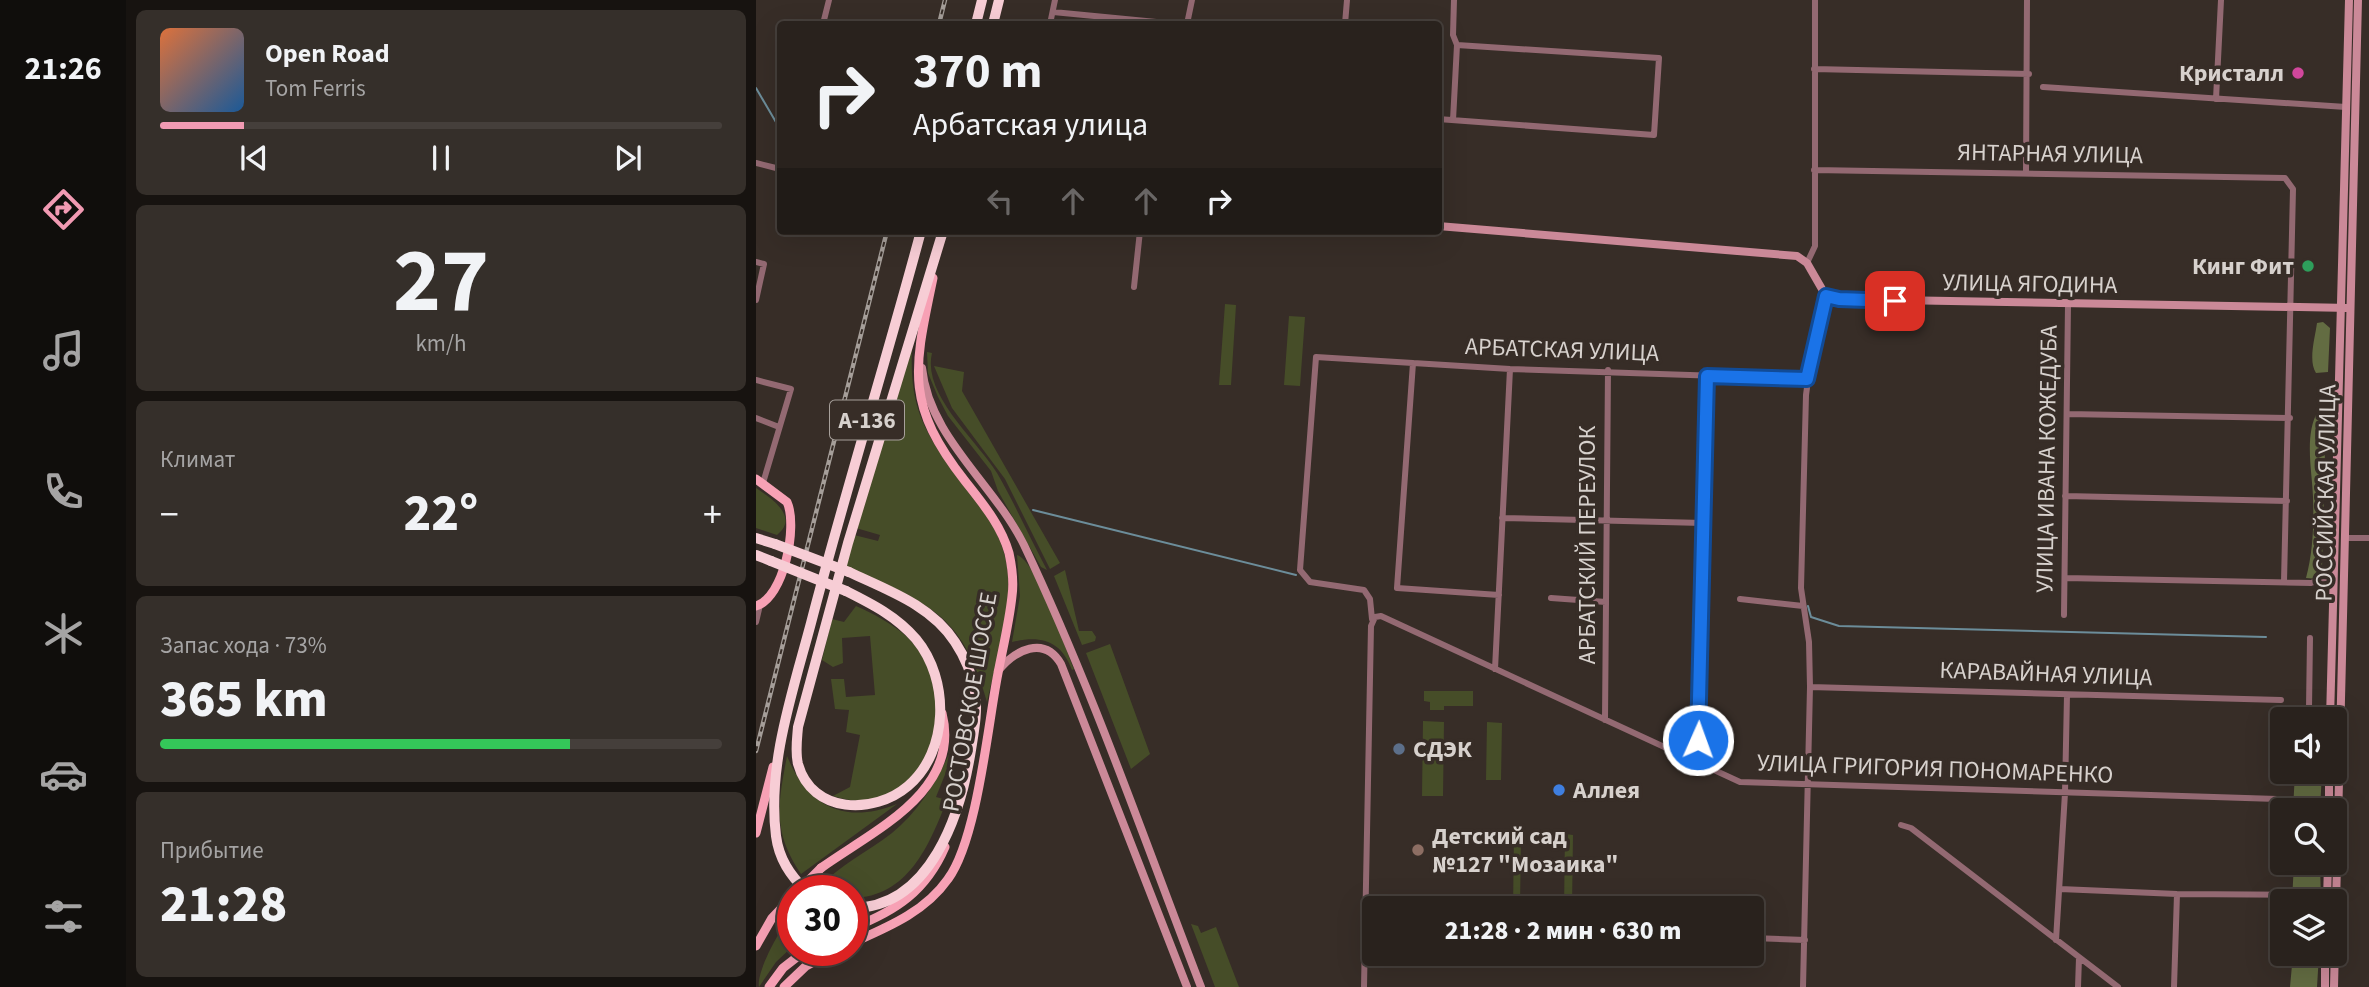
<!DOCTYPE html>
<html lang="ru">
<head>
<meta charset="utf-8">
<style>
	body { margin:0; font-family:"Source Sans 3",sans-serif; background:#352f2a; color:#f1f3f6; height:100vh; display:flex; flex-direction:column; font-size:26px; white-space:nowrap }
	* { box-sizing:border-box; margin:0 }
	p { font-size:23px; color:#a5a4a4 }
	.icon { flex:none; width:38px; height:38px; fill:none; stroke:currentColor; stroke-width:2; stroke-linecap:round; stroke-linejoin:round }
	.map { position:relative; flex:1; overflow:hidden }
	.side { display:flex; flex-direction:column; gap:10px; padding:10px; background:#171310; width:630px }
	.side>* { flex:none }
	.banner { position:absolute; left:21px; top:21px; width:665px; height:214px; border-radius:7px; box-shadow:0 7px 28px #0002,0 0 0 2px #453f3b; background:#29221d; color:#f1f3f6; overflow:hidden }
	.controls { position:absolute; left:1514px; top:707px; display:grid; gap:14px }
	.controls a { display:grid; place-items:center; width:77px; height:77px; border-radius:7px; background:#29221d; box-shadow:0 7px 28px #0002,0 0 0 2px #453f3b; font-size:35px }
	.speed { position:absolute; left:21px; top:875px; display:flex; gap:14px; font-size:35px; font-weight:700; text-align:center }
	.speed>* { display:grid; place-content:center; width:91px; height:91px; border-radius:50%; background:#29221d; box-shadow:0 7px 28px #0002,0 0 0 2px #453f3b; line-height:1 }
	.speed .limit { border:10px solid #d22; background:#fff; color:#111 }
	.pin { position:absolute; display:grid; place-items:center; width:60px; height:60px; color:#fff; margin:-30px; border-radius:14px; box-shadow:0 4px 10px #0006 }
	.me { position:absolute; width:77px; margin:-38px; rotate:2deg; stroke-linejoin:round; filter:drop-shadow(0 0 5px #0008) }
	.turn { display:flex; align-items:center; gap:24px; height:147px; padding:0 21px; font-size:32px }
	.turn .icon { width:91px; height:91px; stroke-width:2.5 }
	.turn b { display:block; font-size:49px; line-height:60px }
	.lanes { display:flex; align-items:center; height:66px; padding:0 21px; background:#0003; justify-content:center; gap:35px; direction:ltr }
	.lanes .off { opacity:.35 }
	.big { font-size:52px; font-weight:800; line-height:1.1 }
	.side .widget { flex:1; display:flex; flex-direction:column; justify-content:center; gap:10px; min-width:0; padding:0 24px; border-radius:10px; background:#352f2a }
	.side .dial { align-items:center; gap:0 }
	.dial b { font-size:91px; line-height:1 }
	.song { display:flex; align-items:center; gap:21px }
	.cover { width:84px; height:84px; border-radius:10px; background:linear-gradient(135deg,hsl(20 70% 55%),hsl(210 70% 35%)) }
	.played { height:7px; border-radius:4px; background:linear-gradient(90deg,#f19ab3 15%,#453f3b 15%) }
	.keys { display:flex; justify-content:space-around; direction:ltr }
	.heat { display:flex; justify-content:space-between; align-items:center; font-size:38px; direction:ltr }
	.charge { height:10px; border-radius:5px; background:linear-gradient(90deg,#34c759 73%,#453f3b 0) }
	.trip { position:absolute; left:606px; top:896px; width:402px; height:70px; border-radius:7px; background:#29221d; box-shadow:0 7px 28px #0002,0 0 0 2px #453f3b; font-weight:800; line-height:70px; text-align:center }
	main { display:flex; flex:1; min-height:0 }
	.menu { display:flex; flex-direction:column; width:126px; justify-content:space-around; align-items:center; background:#100e0c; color:#a5a4a4 }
	.menu .icon { width:49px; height:49px }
	.menu .current { color:#f19ab3 }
	.menu b { font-size:32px; color:#f1f3f6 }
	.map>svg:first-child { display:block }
	.green { fill:#464d28 }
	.forest { fill:#636c42 }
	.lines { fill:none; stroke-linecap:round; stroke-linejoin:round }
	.stream { stroke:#6c8d9a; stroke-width:2 }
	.street { stroke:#936972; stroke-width:6 }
	.secondary { stroke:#cb8998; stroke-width:8 }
	.primary { stroke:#f7a1b5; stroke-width:9 }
	.highway { stroke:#f7cdd5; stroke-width:10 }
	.rail-casing { stroke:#a59e99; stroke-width:4.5 }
	.rail { stroke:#372d27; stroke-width:2; stroke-dasharray:5; stroke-linecap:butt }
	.primary-bridge { stroke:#f7a1b5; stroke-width:9 }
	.highway-bridge { stroke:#f7cdd5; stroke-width:10 }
	.route-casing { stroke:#114b97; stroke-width:18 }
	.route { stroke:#1a73e8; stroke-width:12 }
	.hotel-dot { fill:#d1479c; stroke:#372d27; stroke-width:2.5 }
	.leisure-dot { fill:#2e9e5b; stroke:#372d27; stroke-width:2.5 }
	.service-dot { fill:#5c6f8a; stroke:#372d27; stroke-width:2.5 }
	.shop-dot { fill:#3f7fe0; stroke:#372d27; stroke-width:2.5 }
	.education-dot { fill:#8d6e63; stroke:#372d27; stroke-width:2.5 }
	.labels { text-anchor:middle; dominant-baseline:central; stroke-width:7; stroke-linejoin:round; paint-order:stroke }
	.shield { fill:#372d27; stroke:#a7a09b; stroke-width:2 }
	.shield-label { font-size:23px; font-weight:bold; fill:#d7d1cd }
	.poi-label { font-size:24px; font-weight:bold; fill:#d7d1cd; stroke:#372d27; text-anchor:start }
	.street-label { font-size:24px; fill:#d7d1cd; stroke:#372d27 }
</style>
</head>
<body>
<main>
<nav class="menu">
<b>21:26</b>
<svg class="icon current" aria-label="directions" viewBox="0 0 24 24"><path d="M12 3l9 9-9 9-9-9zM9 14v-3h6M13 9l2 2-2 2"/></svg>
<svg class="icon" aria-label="music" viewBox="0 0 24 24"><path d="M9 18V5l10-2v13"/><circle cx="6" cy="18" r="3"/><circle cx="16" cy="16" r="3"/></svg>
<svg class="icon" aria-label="phone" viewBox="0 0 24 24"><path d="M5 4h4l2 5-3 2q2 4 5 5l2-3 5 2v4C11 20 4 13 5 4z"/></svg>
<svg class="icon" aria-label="climate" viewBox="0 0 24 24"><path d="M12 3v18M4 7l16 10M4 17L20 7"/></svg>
<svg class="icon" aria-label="car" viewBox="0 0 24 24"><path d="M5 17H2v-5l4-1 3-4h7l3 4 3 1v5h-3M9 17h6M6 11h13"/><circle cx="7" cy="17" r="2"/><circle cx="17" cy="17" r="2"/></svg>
<svg class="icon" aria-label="filters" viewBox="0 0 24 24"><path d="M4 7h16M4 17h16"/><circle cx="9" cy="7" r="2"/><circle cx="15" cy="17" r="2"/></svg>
</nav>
<section class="side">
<div class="widget">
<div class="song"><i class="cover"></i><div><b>Open Road</b><p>Tom Ferris</p></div></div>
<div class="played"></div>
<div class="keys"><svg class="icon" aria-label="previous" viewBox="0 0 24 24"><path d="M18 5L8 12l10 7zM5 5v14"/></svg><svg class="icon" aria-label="pause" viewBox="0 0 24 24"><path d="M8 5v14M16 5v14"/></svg><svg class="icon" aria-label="next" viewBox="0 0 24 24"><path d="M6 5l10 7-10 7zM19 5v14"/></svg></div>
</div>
<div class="widget dial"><b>27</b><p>km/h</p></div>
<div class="widget"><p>Климат</p>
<div class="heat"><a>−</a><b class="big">22°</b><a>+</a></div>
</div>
<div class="widget"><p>Запас хода · 73%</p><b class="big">365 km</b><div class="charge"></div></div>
<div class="widget"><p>Прибытие</p><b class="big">21:28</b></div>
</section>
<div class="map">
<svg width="1613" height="987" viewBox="0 0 1613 987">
	<rect width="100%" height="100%" fill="#372d27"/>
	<path class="green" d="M469 304 480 305 475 385H463Z
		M533 316 549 317 544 386 528 385Z
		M156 347C155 372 156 396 166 420 186 470 239 506 250 561 259 607 241 657 231 702 207 612 169 601 88 568L98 535 122 541 124 535 100 528Z
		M171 352 176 353C166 395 221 440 241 473 259 504 274 538 291 570L285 567 242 491 235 471 192 416 182 397 172 373Z
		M178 366 208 372 206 391 304 563 294 569 249 479 196 408Z
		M0 488C15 498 44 517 21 535L0 528Z
		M261 555C281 561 309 648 318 669L316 670C305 641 286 635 256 642L264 596Z
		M309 570 323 631H336L340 637 339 641 326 645 298 576Z
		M100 606C118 614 135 623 150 636 214 696 171 827 77 796L94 787 104 735 90 732 93 710 79 709 75 679H88L90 697 119 695 114 636 86 638 87 663 77 667 66 660 76 619 88 622Z
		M354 644 394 754 375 769 330 653Z
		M668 691H717V706H688V710H674V702L668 701Z
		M667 721 688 722 687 796H666Z
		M731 722 746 723 745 780H730Z
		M195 750 194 762 180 797 191 800C173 846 152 897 96 898V891L62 888C84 865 111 852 136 833 164 810 180 782 195 750Z
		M31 756C52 807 89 825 141 804L45 874C16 831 22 804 31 756Z
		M758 834H765L764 908H757Z
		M809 834 817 835 816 908H808Z
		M37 914V946L20 962 3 987C0 972 25 926 37 914Z
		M435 924 442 926 445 933 460 927 483 987H459Z"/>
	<path class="forest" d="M1567 322 1574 328 1572 372 1560 373C1552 361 1559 338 1561 323Z
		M1562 411 1570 412 1566 568 1564 579 1550 578C1557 553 1558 523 1557 497 1556 470 1548 435 1562 411Z
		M1539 772H1566L1564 810H1537Z
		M1538 863H1564L1565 901H1536Z
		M1537 954H1563L1561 987H1534Z"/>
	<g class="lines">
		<path class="stream" d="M0 88 24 129
			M277 510 540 575
			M1052 606 1055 617 1083 626 1510 637"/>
		<path class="street" d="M297 12 421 24
			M67 24 73 0
			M294 24 299 0
			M431 24 436 0
			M589 24 591 0
			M1058 69 1273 74
			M1287 87 1590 107
			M1460 99 1465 0
			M682 119 898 135 903 58 701 45
			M697 120 701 45 697 35 698 0
			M0 163 24 169
			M1058 170 1529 178 1537 189 1528 582
			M1270 172 1271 0
			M0 262 8 264 0 300
			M1051 263 1059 246V0
			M378 287 384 231
			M657 363 641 588 743 595
			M0 380 35 389 7 483
			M1311 414 1534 418
			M0 418 23 427
			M1309 496 1531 501
			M746 518 947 523
			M1588 538H1613
			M1309 578 1555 583 1578 575
			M795 598 850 602
			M984 599 1047 606
			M1308 615 1312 305
			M616 619 614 599 608 590 554 582 544 570 560 357 754 369 1050 379
			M0 622 4 605
			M739 669 754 369
			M1054 687 1525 700
			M1553 708 1554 638
			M849 720 852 370
			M941 762 951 376
			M1145 825 1155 828 1362 987
			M1304 889 1421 894 1571 895
			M996 938 1049 940
			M1300 940 1309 793 1311 695
			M608 987 615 626 619 617 625 616 984 782 1521 799
			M1047 987 1054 687 1053 642 1045 588 1050 395 1057 343 1070 296
			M1322 987 1323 958
			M1418 987 1421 894"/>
		<path class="secondary" d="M682 226 1041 256 1051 263 1070 296 1083 299 1594 308
			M166 368C173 437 238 484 268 545 336 688 388 839 445 987
			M242 671C259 650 288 635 305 664L431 987
			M1574 719 1593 0
			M1573 810V772
			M1571 901 1572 863
			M1569 987V954
			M1578 987 1602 0"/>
		<path class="primary" d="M0 479 31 502C42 526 28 598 0 606
			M0 833 17 767
			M65 868C116 831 206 792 186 713
			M96 928C140 911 170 891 189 847
			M96 943C132 927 169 912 192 879 220 841 231 734 240 684 245 655 253 625 256 596 258 582 256 567 253 553 245 525 227 504 209 481 148 403 158 369 177 278
			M0 946 16 918 37 896
			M13 987 27 968 50 950
			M28 987 50 966 80 950"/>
		<path class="highway" d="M220 24 226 0
			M237 24 243 0
			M0 538 19 544
			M0 555 15 561
			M93 572C131 590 175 605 199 642 209 657 216 674 219 692 222 711 218 731 215 750 205 813 175 908 96 908
			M90 591C116 604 140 616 160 639 194 680 193 751 152 786 118 815 56 814 42 764 39 752 41 740 42 727L92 543 187 231
			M50 891C34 875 23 859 20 836 11 765 37 691 55 623 89 492 130 362 165 231"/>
		<g class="rail-casing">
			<path id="rail" d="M183 24 189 0
				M0 751 131 231"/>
		</g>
		<use href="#rail" class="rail"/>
		<path class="primary-bridge" d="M42 891 65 868"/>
		<path class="highway-bridge" d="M19 544 93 572
			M15 561 90 591"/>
	</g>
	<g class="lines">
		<g class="route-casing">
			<path id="route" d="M942 740 951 376 1051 379 1070 296 1083 299 1139 301"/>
		</g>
		<use href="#route" class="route"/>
	</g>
	<circle class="hotel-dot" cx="1542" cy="73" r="7"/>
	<circle class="leisure-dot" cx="1552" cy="266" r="7"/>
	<circle class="service-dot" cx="643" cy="749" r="7"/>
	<circle class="shop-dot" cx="803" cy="790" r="7"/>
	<circle class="education-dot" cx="662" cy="850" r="7"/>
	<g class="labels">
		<rect class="shield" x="74" y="400.5" width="74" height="39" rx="5"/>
		<g class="shield-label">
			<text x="111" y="420">А-136</text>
		</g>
		<g class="poi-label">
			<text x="1528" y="73" text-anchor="end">Кристалл</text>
			<text x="1538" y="266" text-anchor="end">Кинг Фит</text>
			<text x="657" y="749">СДЭК</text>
			<text x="817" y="790">Аллея</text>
			<text x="676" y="836">Детский сад<tspan x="676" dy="28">№127 "Мозаика"</tspan></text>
		</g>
		<g class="street-label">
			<text transform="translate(1294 154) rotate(1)">ЯНТАРНАЯ УЛИЦА</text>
			<text transform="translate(1274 284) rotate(1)">УЛИЦА ЯГОДИНА</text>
			<text transform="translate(806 350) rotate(2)">АРБАТСКАЯ УЛИЦА</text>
			<text transform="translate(1291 459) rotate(-89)">УЛИЦА ИВАНА КОЖЕДУБА</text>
			<text transform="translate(1570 493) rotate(-89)">РОССИЙСКАЯ УЛИЦА</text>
			<text transform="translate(831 545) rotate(-90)">АРБАТСКИЙ ПЕРЕУЛОК</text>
			<text transform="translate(1290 674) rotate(2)">КАРАВАЙНАЯ УЛИЦА</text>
			<text transform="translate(214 702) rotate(-80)">РОСТОВСКОЕ ШОССЕ</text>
			<text transform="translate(1179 769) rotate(2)">УЛИЦА ГРИГОРИЯ ПОНОМАРЕНКО</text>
		</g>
	</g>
</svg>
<div class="controls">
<a><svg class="icon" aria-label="sound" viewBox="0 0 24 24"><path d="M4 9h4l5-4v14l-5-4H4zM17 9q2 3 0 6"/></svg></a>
<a><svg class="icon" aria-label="search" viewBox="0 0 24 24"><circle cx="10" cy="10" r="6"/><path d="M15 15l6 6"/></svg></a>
<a><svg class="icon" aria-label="layers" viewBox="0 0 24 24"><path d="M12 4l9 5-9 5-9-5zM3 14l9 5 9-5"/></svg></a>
</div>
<div class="speed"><div class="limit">30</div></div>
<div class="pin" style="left:1139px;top:301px;background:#d93025"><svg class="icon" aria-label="arrive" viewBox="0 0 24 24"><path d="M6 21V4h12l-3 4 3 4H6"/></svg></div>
<svg class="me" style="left:942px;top:740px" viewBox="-20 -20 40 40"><circle r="17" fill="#1a73e8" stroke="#fff" stroke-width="3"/><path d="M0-11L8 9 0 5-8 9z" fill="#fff"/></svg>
<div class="trip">21:28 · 2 мин · 630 m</div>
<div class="banner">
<div class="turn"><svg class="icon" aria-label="right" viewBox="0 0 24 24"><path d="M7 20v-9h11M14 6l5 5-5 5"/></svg><div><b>370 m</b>Арбатская улица</div></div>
<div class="lanes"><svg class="icon off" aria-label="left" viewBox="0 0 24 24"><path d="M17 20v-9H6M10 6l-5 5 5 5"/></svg><svg class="icon off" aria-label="ahead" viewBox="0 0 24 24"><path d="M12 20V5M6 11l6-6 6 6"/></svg><svg class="icon off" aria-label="ahead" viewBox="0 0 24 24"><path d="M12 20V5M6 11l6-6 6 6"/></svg><svg class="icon" aria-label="right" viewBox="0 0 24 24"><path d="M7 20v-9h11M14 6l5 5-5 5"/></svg></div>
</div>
</div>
</main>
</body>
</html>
